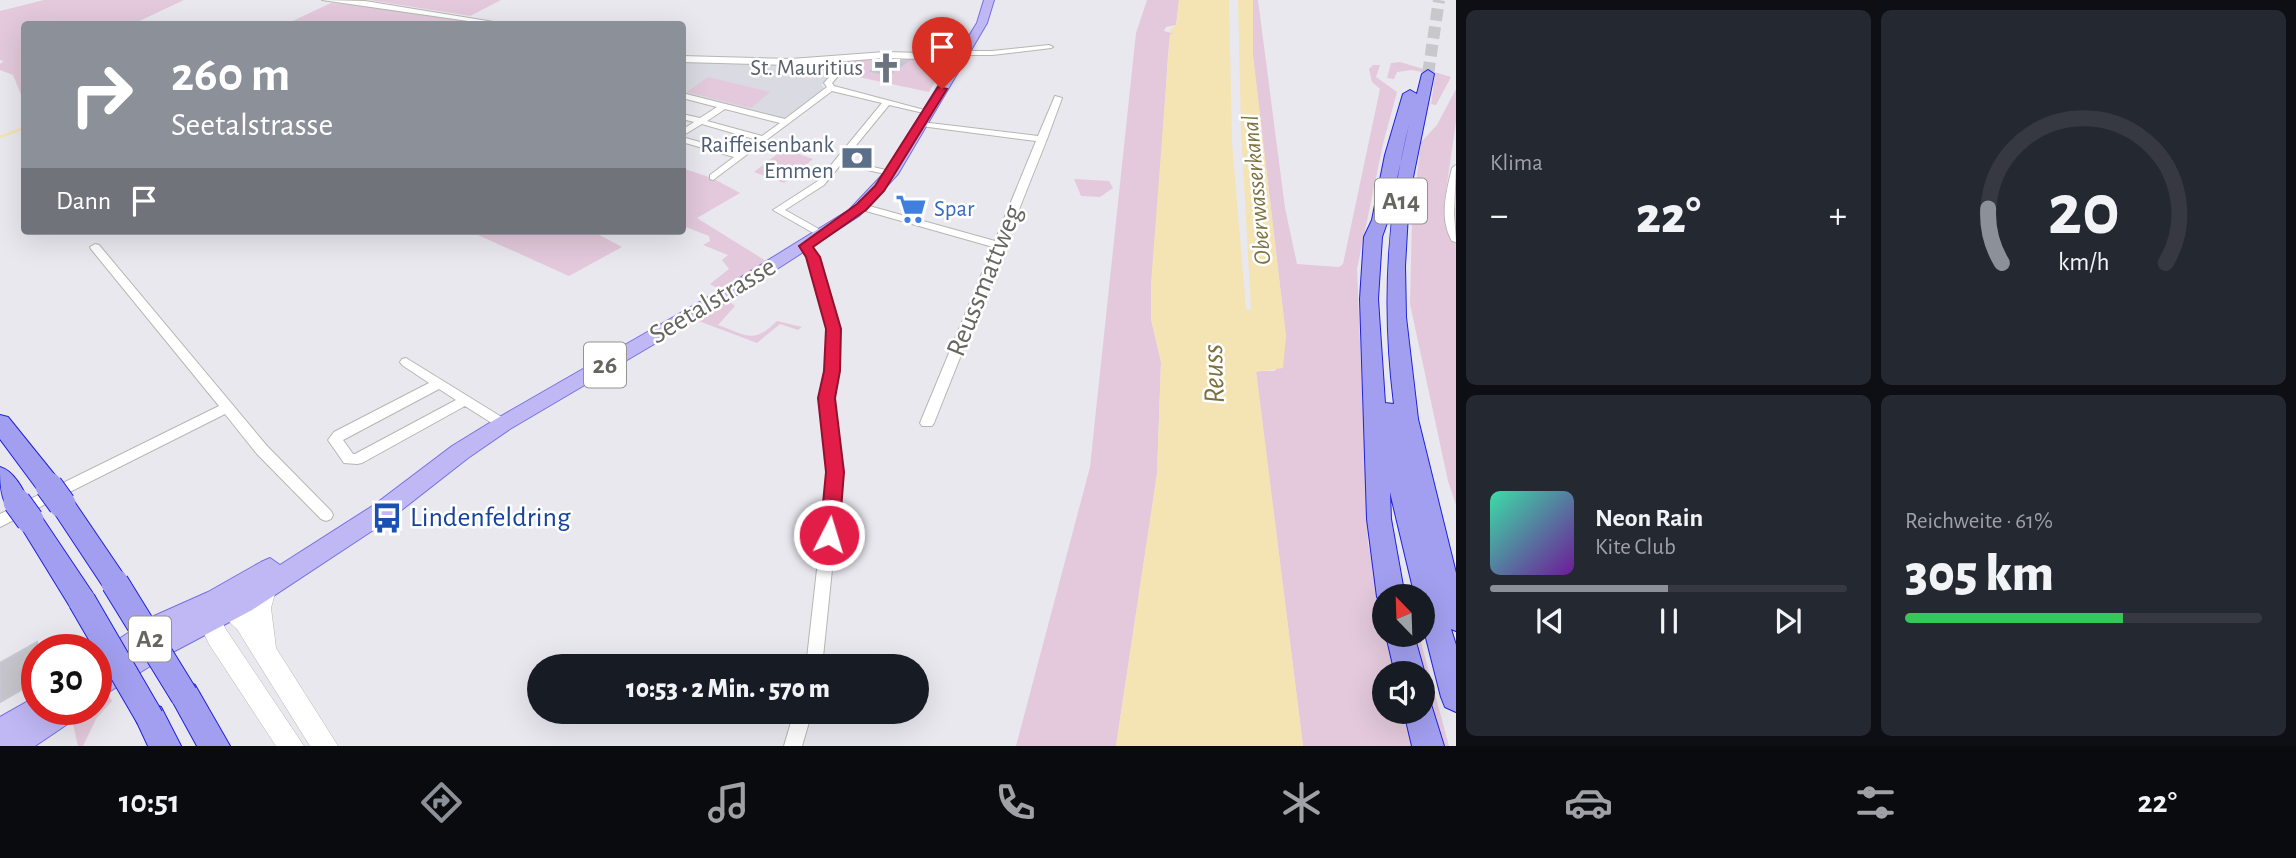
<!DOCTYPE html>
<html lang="de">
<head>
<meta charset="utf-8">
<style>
	body { margin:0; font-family:"Alegreya Sans",sans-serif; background:#242831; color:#f1f3f6; height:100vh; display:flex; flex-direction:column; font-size:26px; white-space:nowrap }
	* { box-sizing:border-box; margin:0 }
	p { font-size:23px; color:#9ea1a6 }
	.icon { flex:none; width:38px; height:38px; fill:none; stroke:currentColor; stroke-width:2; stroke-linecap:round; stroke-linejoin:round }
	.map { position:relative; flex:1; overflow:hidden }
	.details { display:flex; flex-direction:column; gap:10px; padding:10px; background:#0d0f14; width:840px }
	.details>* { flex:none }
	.banner { position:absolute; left:21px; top:21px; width:665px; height:214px; border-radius:7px; box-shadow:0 7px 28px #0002; background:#8c9099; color:#fff; overflow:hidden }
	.needle { width:46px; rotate:337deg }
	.buttons { position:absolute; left:1372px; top:584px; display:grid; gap:14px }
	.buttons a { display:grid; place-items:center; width:63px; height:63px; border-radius:50%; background:#171b24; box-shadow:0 7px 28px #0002; font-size:35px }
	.speed { position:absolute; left:21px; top:634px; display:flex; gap:14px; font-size:35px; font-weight:700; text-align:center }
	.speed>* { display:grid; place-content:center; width:91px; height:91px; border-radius:50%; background:#171b24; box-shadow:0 7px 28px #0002; line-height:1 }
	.speed .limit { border:10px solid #d22; background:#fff; color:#111 }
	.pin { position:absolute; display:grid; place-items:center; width:60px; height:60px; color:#fff; margin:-72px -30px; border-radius:50% 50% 50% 0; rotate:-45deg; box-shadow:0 0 7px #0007 }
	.pin .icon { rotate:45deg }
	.me { position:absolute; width:77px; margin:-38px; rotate:5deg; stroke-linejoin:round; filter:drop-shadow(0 0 5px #0008) }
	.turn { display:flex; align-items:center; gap:24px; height:147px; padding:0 35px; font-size:32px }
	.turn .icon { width:91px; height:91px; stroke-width:2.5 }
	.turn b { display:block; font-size:49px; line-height:60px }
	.then { display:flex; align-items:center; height:66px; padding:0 35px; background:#0003; gap:14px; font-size:26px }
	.big { font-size:52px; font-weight:800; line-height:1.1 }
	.details .card { flex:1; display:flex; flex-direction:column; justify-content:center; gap:10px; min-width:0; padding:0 24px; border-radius:10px; background:#242831 }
	.details .dial { align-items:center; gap:0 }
	.dial svg { height:182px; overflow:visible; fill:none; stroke:#363941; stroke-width:7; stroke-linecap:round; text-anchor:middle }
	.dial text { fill:#f1f3f6; stroke:none }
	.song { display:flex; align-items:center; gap:21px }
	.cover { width:84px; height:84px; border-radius:10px; background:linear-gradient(135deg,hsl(160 70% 55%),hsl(280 70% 35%)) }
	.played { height:7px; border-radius:4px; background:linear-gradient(90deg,#8c9099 50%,#363941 50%) }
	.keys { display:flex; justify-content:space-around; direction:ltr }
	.heat { display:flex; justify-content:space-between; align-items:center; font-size:38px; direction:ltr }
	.charge { height:10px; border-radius:5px; background:linear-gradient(90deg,#34c759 61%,#363941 0) }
	.details .tiles { flex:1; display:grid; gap:10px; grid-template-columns:repeat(2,1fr) }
	.trip { position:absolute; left:527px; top:654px; width:402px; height:70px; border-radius:35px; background:#171b24; box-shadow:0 7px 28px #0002; font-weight:800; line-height:70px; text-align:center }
	.menu { display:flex; height:112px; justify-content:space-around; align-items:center; background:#090b0e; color:#9ea1a6 }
	.menu .icon { width:49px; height:49px }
	.menu .on { color:#8c9099 }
	.menu b { font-size:32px; color:#f1f3f6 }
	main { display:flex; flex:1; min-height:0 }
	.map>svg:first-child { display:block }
	.education { fill:#dadae2 }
	.green { fill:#e3c9db }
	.water { fill:#f4e3b3 }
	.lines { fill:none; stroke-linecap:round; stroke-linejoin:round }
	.stream { stroke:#f4e3b3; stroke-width:2.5 }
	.building { fill:#c5c5cb; stroke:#c7c8d4; stroke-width:2 }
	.motorway-tunnel { stroke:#c8c7cb; stroke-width:12; stroke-dasharray:12 6; stroke-linecap:butt }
	.minor-casing { stroke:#b6b6b1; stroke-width:2 }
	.tertiary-casing { stroke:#b6b6b1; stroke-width:2 }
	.secondary-casing { stroke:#b6b6b0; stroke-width:1 }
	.primary-casing { stroke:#7371e0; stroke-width:2 }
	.motorway-casing { stroke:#1e22da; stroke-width:2 }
	.minor { fill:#fff; fill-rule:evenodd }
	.tertiary { fill:#fff; fill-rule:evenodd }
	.secondary { fill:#fff; fill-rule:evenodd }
	.primary { fill:#c0b8f5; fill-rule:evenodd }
	.motorway { fill:#a29ff0; fill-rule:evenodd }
	.motorway-bridge-casing { stroke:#1e22da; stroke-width:29; stroke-linecap:butt }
	.motorway-bridge { stroke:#a29ff0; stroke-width:27 }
	.route { fill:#e11d48; stroke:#92132f; stroke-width:2 }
	.labels { text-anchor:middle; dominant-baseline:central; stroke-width:5; stroke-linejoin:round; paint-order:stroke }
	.far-worship-label { font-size:23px; fill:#5b616d; stroke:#fff; text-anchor:end }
	.far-service-label { font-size:23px; fill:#4e5e75; stroke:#fff; text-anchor:end }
	.far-shop-label { font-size:23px; fill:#366cbe; stroke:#fff; text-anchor:start }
	.far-water-label { font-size:24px; font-style:italic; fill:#7c713f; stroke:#fff }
	.shield { fill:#fff; stroke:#949390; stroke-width:2 }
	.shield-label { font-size:26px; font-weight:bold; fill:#666560 }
	.street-label { font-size:28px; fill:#666560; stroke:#fff }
	.transit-label { font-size:28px; fill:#164399; stroke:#fff; text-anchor:start }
	.water-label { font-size:30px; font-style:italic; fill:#7c713f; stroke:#fff }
</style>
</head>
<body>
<main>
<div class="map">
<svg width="1456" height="746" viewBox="0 0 1456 746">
	<rect width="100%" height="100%" fill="#e9e8ef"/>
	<path class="education" d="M682 62 806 64 818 65 832 74 821 85 825 89 786 121 683 94Z"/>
	<path class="green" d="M44 0H184L133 24H24V102L13 75 0 70V64L4 61 0 60V11Z
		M369 0H501L470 16Z
		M1147 0H1179L1176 25 1166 27 1164 31 1179 35H1170L1168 55 1151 319 1161 362 1157 474 1116 746H1016L1090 467 1136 33Z
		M1253 0H1258L1285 208 1297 264 1339 267 1343 264 1380 89 1372 82 1369 69 1373 65H1380L1376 77 1397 92 1383 144 1357 269 1368 543 1384 618V635H1388L1396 674H1384V712H1404L1412 746H1303L1256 371H1275L1286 337 1253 56Z
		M331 3 366 6 482 24H286Z
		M914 56 947 62 929 92 844 74 845 72 837 67 836 64 842 61Z
		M1400 62 1451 77 1436 105 1431 104 1435 75 1412 70 1397 72 1394 79 1387 78 1391 63Z
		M708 77 770 92 751 108 687 92Z
		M1456 89V122L1444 204 1456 208V505L1448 481 1410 304 1412 218 1421 142 1437 125Z
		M784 149 813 159 784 183 754 172Z
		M682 168 712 178 740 193 697 218 766 261 719 289 710 284 729 269 722 260 728 255 703 245 710 241 709 236 683 226Z
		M1074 179 1109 181 1113 188 1100 197 1081 196Z
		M469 231H592L622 247 569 276Z
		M727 300 735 306 718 325C747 335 753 345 777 321L802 327 798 330 780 324 757 343 696 320Z
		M1408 635H1419L1449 746H1437L1423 692V674Z
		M109 696 112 701 96 719 83 746H78L72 720 90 709H96V705Z"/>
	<path class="water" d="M1179 0H1229L1232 143 1246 309 1251 310 1241 128 1238 0H1253V56L1286 337 1283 368 1256 372 1303 746H1116L1157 474 1161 362 1151 319V283L1170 34H1177L1171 33 1170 29 1176 26Z"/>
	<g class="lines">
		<path class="stream" d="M0 137 24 128"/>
	</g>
	<path class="building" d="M886 61H908L888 76 871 71Z
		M37 642V681L0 702V663Z"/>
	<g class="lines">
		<path class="motorway-tunnel" d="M1428 74 1439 0"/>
		<g class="minor-casing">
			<path id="minor" d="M1049 45 1053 47 1051 48 992 55H964L960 53 964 51H992Z
				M802 59 820 61 837 69 839 75 832 83 834 86 932 112 928 114 889 105 844 160 894 172V176L841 164 824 185 785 210 826 233V237L822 238 773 210 818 181 882 103 832 91 713 180 710 179V175L734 157 682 142V137L739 153 757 140 702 124 682 136V130L694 122 682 119V114L700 118 717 107 682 98V93L785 119 827 87 824 83 831 75V72L815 65 802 63ZM725 109 780 123 762 136 707 121Z
				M1055 96 1062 98 1047 139 934 423 932 426H922L920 423 993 247 859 209 857 207 862 204 995 241 1036 141 921 126 917 124 921 122 1038 136Z
				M1456 165 1454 214 1456 242 1452 241C1439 218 1446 193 1452 168Z
				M805 243 809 244 818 257 840 329 838 371 833 398 842 472 822 667H806L828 472 821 398 826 371 828 329 808 257 800 246Z
				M95 244 99 245 267 446 331 511 333 515 331 519 326 521 321 519 257 454 225 414 0 527V514L219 406 91 249 90 247Z
				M406 358 508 421 510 424 508 427H498L465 406 362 463 357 464 344 463 328 440 334 432 429 383 402 365 400 362 402 359ZM439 389 456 400 355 454H353L343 440Z
				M794 712H812L802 746H784Z"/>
		</g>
		<g class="tertiary-casing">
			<path id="tertiary" d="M322 0 365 1 506 24H489Z
				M885 52 961 54 966 57 961 60 885 58 791 65 682 62V56L791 59Z"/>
		</g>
		<g class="secondary-casing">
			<path id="secondary" d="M266 576 274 579 277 586 271 608 276 648 338 746H310L237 629 223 616 222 621 225 628 304 746H276L209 644 198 621 209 593 217 590 249 609 258 579Z"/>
		</g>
		<g class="primary-casing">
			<path id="primary" d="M984 0H994L987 23 898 174 859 216 729 300 510 429 468 458 390 519 252 610 171 653 96 700V654L154 616 208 592 261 562 270 558 280 565 374 505 452 446 496 419 717 292 849 210 885 172 977 23Z
				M37 696V709H79L75 719 35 746H0V717Z"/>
		</g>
		<g class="motorway-casing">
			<path id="motorway" d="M1428 70 1434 74 1409 197 1405 266 1406 317 1418 419 1456 573V631L1451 629 1456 645V712L1445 707 1441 697 1423 626V597H1415L1390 492 1391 519 1405 597H1384V607L1377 597 1367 519 1360 299 1364 237 1372 220 1385 155 1403 94 1410 90 1417 94 1422 74ZM1409 124C1386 217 1382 309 1394 404L1385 403 1378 299 1382 237 1388 220Z
				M0 415 8 417 58 479 61 486 58 493 49 496 40 493 0 439Z
				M0 467C14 471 23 489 29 502L26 509C0 518 0 485 0 467Z
				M62 494 71 497 124 575 128 583 124 591 115 595 106 591 53 511 50 504 53 497Z
				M30 510 39 513 92 592 96 601 92 610 82 613 72 610 21 527 17 520 21 513Z
				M1386 635H1414L1425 674 1423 678V674H1395Z
				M184 680 195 685 230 746H197L169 695 173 685Z
				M1423 698 1430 701 1444 746H1412L1404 712H1423Z
				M150 703 161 707 181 746H148L135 718 139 707Z"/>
		</g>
		<use href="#minor" class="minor"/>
		<use href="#tertiary" class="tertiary"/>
		<use href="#secondary" class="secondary"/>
		<use href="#primary" class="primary"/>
		<use href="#motorway" class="motorway"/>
		<g class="motorway-bridge-casing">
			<path id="motorway-bridge" d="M49 486 62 504
				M17 502 30 520
				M115 583 184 695
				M82 601 150 718"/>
		</g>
		<use href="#motorway-bridge" class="motorway-bridge"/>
	</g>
	<path class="route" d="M938 87 947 89 884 191 866 210 813 247 820 257 841 329 840 371 835 398 844 472 839 535 836 541 829 543 823 541 820 535 826 472 818 398 824 371 826 329 806 257 799 246 857 204 875 186Z"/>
	<defs>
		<g id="church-bare" transform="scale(2.415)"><path d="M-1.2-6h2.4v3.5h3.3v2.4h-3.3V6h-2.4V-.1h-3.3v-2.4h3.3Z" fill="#6b7280" stroke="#fff" stroke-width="2.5" paint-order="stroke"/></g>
		<g id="bank-bare" transform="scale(2.415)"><path d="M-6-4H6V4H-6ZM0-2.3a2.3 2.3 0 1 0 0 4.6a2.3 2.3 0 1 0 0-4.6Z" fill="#5c6f8a" stroke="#fff" stroke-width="2.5" paint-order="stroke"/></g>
		<g id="supermarket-bare" transform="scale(2.415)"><path d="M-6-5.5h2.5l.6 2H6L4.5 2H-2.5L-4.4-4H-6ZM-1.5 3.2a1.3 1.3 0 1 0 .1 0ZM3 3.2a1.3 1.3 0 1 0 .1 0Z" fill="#3f7fe0" stroke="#fff" stroke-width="2.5" paint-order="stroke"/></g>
		<g id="bus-bare" transform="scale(2.415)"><path d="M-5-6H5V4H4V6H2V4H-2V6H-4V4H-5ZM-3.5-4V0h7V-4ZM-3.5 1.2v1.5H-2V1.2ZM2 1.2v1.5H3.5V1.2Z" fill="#1a4fb4" stroke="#fff" stroke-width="2.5" paint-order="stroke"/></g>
	</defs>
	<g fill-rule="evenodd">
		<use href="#church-bare" x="886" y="68"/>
		<use href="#bank-bare" x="857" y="158"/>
		<use href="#supermarket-bare" x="911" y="209"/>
		<use href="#bus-bare" x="387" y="518"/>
	</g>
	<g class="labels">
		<g class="far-worship-label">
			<text x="863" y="68">St. Mauritius</text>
		</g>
		<g class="far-service-label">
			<text x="834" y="145">Raiffeisenbank<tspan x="834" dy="26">Emmen</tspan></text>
		</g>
		<g class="far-shop-label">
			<text x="934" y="209">Spar</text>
		</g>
		<g class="far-water-label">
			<text transform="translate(1257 190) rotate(-95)">Oberwasserkanal</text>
		</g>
		<g class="shield">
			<rect x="1375" y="178.5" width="52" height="45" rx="5"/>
			<rect x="584" y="342.5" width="42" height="45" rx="5"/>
			<rect x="129" y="616.5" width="42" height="45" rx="5"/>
		</g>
		<g class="shield-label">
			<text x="1401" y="201">A14</text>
			<text x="605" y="365">26</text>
			<text x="150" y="639">A2</text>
		</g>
		<g class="street-label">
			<text transform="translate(985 281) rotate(-68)">Reussmattweg</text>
			<text transform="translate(713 301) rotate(-31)">Seetalstrasse</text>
		</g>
		<g class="transit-label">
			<text x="410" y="518">Lindenfeldring</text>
		</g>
		<g class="water-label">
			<text transform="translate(1214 374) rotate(-92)">Reuss</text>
		</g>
	</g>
</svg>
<div class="buttons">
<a><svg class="needle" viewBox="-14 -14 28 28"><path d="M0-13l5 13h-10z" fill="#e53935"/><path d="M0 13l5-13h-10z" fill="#9ea1a6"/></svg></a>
<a><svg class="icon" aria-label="sound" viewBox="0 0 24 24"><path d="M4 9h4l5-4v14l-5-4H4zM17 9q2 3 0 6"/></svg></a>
</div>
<div class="speed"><div class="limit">30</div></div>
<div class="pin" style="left:942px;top:89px;background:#d93025"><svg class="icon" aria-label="arrive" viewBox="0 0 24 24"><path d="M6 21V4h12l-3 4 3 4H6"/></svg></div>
<svg class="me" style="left:829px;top:535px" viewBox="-20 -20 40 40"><circle r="17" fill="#e11d48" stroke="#fff" stroke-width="3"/><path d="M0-11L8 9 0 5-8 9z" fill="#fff"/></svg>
<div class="trip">10:53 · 2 Min. · 570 m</div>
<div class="banner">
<div class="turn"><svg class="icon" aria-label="right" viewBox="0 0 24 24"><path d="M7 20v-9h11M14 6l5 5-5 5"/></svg><div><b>260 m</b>Seetalstrasse</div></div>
<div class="then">Dann<svg class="icon" aria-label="arrive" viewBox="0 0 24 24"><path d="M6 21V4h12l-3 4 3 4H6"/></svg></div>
</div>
</div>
<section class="details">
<div class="tiles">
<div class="card"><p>Klima</p>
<div class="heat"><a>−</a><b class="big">22°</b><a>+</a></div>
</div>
<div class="card dial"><svg viewBox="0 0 100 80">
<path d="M14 69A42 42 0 1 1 86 69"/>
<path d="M14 69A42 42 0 0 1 8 45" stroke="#8c9099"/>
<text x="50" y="56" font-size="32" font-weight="700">20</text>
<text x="50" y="72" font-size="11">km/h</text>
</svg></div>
<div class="card">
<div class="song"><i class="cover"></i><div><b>Neon Rain</b><p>Kite Club</p></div></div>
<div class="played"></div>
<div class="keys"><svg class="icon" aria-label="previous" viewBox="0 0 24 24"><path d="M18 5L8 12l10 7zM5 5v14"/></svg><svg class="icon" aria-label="pause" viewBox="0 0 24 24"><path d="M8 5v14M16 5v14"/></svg><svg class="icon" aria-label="next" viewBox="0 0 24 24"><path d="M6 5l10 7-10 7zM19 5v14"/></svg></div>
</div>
<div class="card"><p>Reichweite · 61%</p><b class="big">305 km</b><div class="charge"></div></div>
</div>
</section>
</main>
<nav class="menu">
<b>10:51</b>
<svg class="icon on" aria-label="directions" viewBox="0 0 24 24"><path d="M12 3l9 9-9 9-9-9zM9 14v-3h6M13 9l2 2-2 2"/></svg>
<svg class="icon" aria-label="music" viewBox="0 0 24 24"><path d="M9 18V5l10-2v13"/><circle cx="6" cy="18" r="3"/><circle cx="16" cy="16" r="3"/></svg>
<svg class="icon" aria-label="phone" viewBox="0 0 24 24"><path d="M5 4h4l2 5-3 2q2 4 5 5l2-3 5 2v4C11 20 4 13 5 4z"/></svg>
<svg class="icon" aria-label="climate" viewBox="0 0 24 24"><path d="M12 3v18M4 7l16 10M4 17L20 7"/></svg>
<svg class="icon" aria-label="car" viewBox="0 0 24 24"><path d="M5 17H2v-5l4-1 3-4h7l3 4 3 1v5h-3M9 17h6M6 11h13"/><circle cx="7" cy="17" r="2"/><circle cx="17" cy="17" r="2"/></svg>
<svg class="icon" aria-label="filters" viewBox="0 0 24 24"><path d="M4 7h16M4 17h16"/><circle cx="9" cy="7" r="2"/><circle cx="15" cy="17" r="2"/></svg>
<b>22°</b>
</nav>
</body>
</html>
